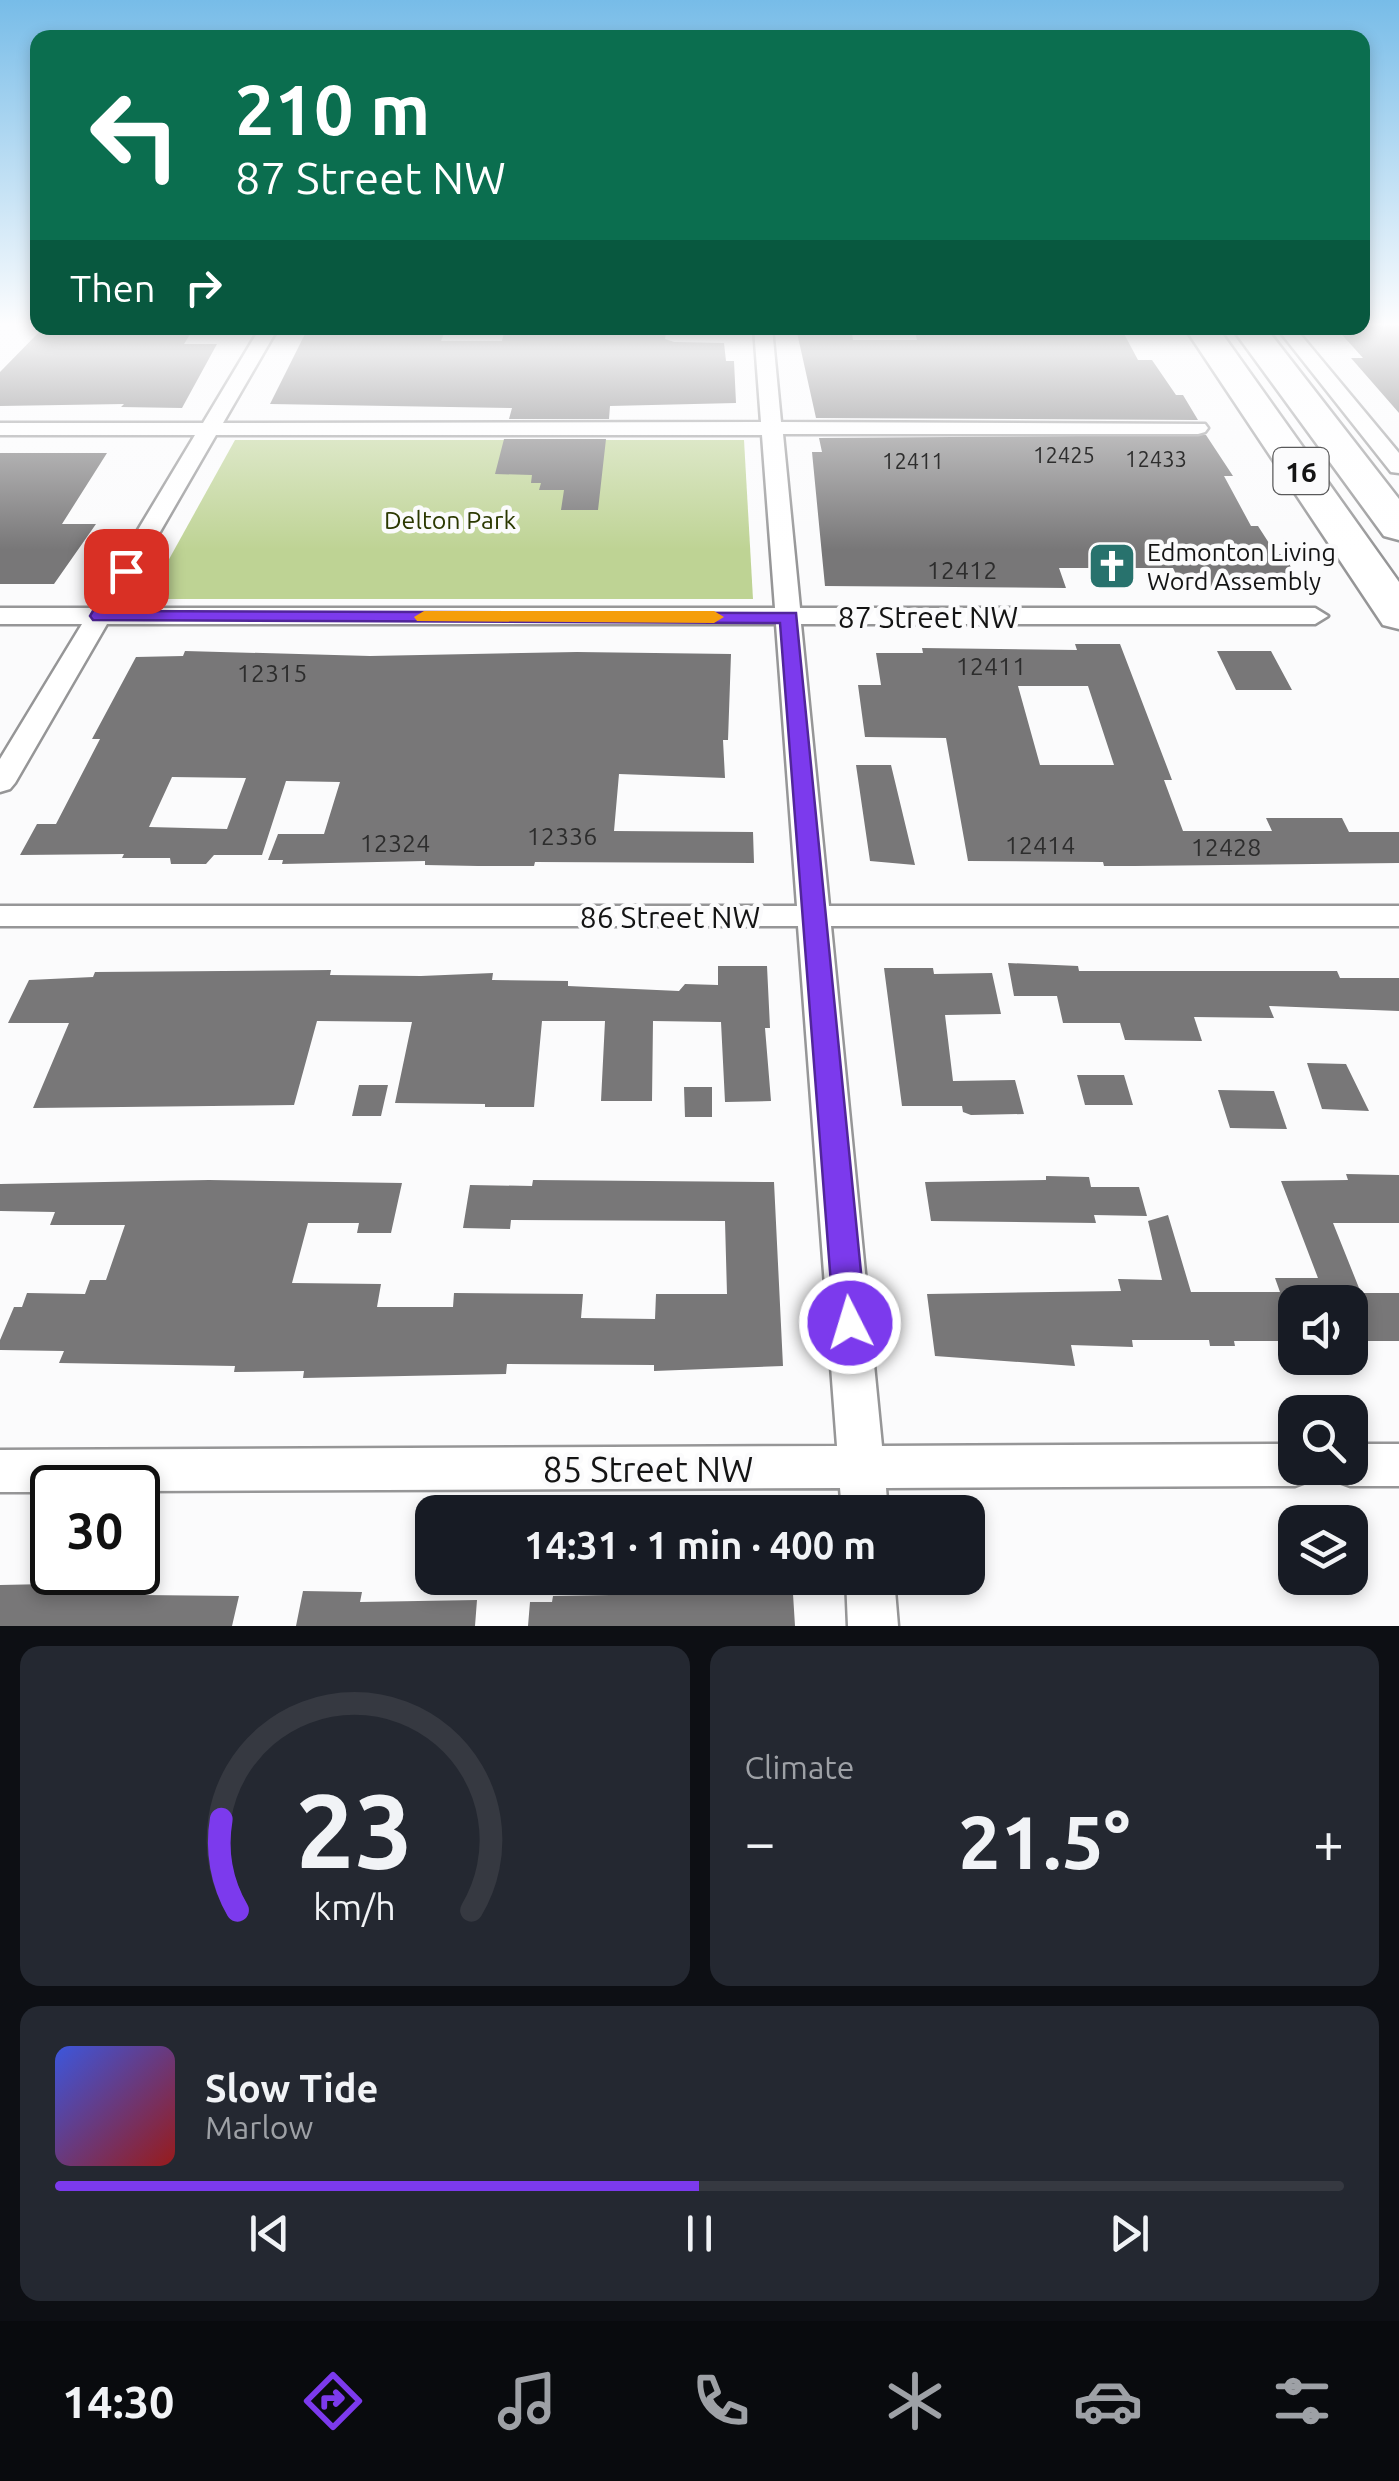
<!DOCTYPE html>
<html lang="en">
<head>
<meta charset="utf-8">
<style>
	body { margin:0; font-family:Ubuntu,sans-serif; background:#242831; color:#f1f3f6; height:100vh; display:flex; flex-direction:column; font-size:38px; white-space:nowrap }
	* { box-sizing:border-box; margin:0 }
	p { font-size:32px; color:#9ea1a6 }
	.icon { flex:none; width:55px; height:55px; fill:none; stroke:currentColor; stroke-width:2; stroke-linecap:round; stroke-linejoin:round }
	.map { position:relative; height:1626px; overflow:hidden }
	.sheet { display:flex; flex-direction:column; gap:20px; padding:20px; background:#0d0f14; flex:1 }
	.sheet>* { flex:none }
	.top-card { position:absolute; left:30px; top:30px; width:1340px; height:305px; border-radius:20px; box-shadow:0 5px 15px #0003; background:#0b6e4f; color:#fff; overflow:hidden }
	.fabs { position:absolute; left:1278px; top:1285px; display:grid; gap:20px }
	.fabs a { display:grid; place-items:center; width:90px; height:90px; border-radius:20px; background:#171b24; box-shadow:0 5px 15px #0003; font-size:50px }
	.speed { position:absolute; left:30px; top:1465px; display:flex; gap:20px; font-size:50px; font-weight:700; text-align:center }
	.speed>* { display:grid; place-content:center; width:130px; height:130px; border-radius:50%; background:#171b24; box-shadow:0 5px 15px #0003; line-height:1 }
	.speed .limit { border:5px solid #111; border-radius:15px; background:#fff; color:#111 }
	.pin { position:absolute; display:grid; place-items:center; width:85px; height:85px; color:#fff; margin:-42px; border-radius:20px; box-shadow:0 5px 15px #0006 }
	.me { position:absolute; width:110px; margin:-55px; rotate:355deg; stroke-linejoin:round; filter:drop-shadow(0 0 8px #0008) }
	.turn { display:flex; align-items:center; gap:35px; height:210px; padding:0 40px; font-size:45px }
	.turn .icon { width:130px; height:130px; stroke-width:2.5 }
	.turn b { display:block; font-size:70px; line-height:85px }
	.then { display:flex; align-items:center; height:95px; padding:0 40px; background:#0003; gap:20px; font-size:38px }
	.big { font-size:75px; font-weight:700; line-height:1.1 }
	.sheet .card { flex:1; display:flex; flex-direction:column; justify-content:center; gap:15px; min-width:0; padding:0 35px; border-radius:20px; background:#242831 }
	.sheet .dial { align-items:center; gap:0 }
	.dial svg { height:260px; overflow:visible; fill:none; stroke:#363941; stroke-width:7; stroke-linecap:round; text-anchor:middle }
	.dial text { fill:#f1f3f6; stroke:none }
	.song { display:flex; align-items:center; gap:30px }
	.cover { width:120px; height:120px; border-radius:15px; background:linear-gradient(135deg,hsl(230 70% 55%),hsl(0 70% 35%)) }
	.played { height:10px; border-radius:5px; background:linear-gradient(90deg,#7c3aed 50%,#363941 50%) }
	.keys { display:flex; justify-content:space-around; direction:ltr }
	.heat { display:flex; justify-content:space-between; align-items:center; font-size:55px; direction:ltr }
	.sheet .tiles { flex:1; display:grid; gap:20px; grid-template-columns:1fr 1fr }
	.card:last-child { grid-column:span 2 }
	.trip { position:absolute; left:415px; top:1495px; width:570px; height:100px; border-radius:20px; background:#171b24; box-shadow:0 5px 15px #0003; font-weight:700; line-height:100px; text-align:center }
	.menu { display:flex; height:160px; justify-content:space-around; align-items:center; background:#090b0e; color:#9ea1a6 }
	.menu .icon { width:70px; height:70px }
	.menu .current { color:#7c3aed }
	.menu b { font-size:45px; color:#f1f3f6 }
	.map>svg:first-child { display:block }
	.green { fill:#bed394 }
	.building { fill:#787778; fill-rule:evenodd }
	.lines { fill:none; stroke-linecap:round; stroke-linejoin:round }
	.minor-casing { stroke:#969697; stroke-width:5 }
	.motorway-casing { stroke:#969697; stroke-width:5 }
	.minor { fill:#fff; fill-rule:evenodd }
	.motorway { fill:#fff; fill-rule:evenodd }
	.route { fill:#7c3aed; stroke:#51269a; stroke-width:2.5 }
	.slow { fill:#f59e0b }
	.labels { text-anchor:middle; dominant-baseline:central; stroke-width:9; stroke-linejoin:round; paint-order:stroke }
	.far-number-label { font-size:22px; fill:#2d2d2d }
	.far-park-label { font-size:25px; fill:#2b3801; stroke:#fbfbfc }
	.far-poi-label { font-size:25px; fill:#141414; stroke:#fbfbfc; text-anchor:start }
	.number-label { font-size:25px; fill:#2d2d2d }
	.shield { fill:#fbfbfc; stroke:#59595a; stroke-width:2.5 }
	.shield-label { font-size:28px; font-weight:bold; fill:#141414 }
	.street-label { font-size:30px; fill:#141414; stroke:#fbfbfc }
	.near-street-label { font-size:35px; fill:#141414; stroke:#fbfbfc }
</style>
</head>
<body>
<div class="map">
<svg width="1399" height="1626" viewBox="0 0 1399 1626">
	<rect width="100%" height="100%" fill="#fbfbfc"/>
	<path class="green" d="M235 440H744L753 599H147Z"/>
	<path class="building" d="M1362 322H1399V413L1351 358H1363L1336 328H1362Z
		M43 328H194L184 344H217L182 408 121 407 124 404 0 406V372Z
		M308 328H446L441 341H502L505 328H623V332H666L665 339 674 342 724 343 726 361H734L736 403 610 406 609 419H509L512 408 270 404Z
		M796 328H851L853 340H917L914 328 1122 330 1138 360H1152L1176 395H1183L1198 420 816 418Z
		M1206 435 1233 476H1224L1251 526H1258L1276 554H1283L1302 585 1183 589 1173 568H1059L1066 588 825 586 812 452H822L819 438Z
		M504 439H606L598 510H561L564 490H539L541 483H531L532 475 495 474Z
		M0 453H107L62 524H96L54 584H0Z
		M1075 644H1120L1172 780H1164L1183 831H1272L1266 818H1342L1349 832H1399V863L1135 866H1104L1103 862 968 861 946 738 865 737 858 685H881L876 653H923L922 648 1077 650ZM1018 686H1088L1114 765H1040Z
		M185 651 370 656 577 652 731 654 728 740H723L725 778 619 774 614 831 753 832 754 863 535 862 534 866H478L425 865V861L282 864 283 860H268L278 834H324L340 782 286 781 262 855H214L206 864H171L170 858H122L124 854 20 855 37 824H56L100 739H92L136 657 183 656ZM172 777 246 778 227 829 149 827Z
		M1217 651H1271L1292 690H1236Z
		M856 765H891L915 865 870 861Z
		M1008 963 1078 966 1079 971H1337L1340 978H1399V1011L1269 1006 1274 1018 1194 1017 1202 1041 1125 1040 1120 1023H1063L1057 996H1014Z
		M718 966H767L770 1028H765L771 1101 725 1102 721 1022 653 1021 652 1101H601L605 1021H542L534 1107H485V1104L395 1103 412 1022 317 1021 294 1105 33 1108 69 1023H8L29 980 93 977 95 972 331 970 330 975 421 976 493 973 492 980 568 981V986L679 991 685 984 718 985Z
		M884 968H933L934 974 992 973 1001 1014 945 1015 953 1081 1015 1080 1024 1114 971 1115 963 1112 962 1106H902Z
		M1307 1063 1346 1064 1369 1111 1322 1109Z
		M1077 1075H1124L1133 1105H1085Z
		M359 1085H388L381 1116H352Z
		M684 1087H712V1117H685Z
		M1218 1090 1274 1091 1287 1129 1230 1128Z
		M1346 1174 1399 1175V1223H1333L1361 1293H1399V1341H1350V1302H1295V1341H1234L1235 1346H1210L1209 1340H1132L1133 1347 1071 1345 1075 1366 935 1356 927 1294 1121 1291 1118 1279 1162 1280 1148 1221 1168 1215 1191 1292H1280L1275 1278H1318L1281 1181 1348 1180Z
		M1046 1176 1089 1177 1091 1187H1139L1147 1216 1094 1215 1096 1223 931 1221 925 1182 1046 1180Z
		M209 1180 402 1183 391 1233H357L359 1223H308L292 1283 381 1284 377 1307H453L454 1293 583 1294 581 1318 655 1319 656 1294H727L725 1221 511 1220 510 1229 463 1228 470 1185 532 1186 533 1180 774 1182 783 1366 654 1371V1365L507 1364 506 1374 303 1378 304 1371 234 1372 235 1366 59 1363 64 1351 0 1350V1340L14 1307H22L27 1293 85 1294 90 1280H106L125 1225H50L55 1212 0 1211V1184Z
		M611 1578H722L723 1593 793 1594 795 1626H528L530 1602H552L553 1596 610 1595Z
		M144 1582 141 1595 239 1596 232 1626H0V1585Z
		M303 1591 362 1592 360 1602 477 1600 475 1626H296Z"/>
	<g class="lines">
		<g class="minor-casing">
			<path id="minor" d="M260 328H278L223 423 761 422 754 328H772L781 422 1205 424 1208 428 1205 432 1198 434H783L800 608H1315L1328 616 1315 624H801L829 906H1399V926H831L882 1446 1295 1444V1468H1317L1311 1480 1295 1486 886 1488 888 1512H842L840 1488 138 1491V1488H52V1492H0V1450L837 1446 798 926H0V906H797L776 624H107L15 783 10 789 0 792V759L82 624H0V608H91L195 435H0V423H203ZM216 435H762L775 608H116Z
				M1277 328H1295L1399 453V473L1391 472Z
				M1350 1444H1399V1486H1350L1334 1480 1328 1468H1350Z
				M846 1578H894L898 1626H848Z"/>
		</g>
		<g class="motorway-casing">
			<path id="motorway" d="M1185 328H1218L1399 582V629L1383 625Z
				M1232 328H1266L1399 499V540L1384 536Z"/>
		</g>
		<use href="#minor" class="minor"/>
		<use href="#motorway" class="motorway"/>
	</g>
	<linearGradient id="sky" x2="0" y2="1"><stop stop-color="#77bce8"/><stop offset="0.59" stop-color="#fdfdfe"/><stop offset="1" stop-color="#fdfdfe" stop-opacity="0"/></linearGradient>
	<rect width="1399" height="550" fill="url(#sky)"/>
	<path class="route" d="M126 566 135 571 112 611 796 613 866 1323 861 1333 850 1336 839 1333 834 1323 780 623 93 620 90 616 119 567Z"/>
	<path class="slow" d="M424 611H714L724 617 714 623 417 621 414 617Z"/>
	<defs>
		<g id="church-square" transform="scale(2.5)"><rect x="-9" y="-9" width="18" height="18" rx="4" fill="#28726d" stroke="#fbfbfc"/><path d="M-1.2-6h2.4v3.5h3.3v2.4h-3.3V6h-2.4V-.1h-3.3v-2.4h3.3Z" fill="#fff"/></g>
	</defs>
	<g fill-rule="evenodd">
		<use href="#church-square" x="1112" y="566"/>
	</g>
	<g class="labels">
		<g class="far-number-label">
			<text x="1064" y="454">12425</text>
			<text x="1156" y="458">12433</text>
			<text x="913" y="460">12411</text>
		</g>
		<g class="far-park-label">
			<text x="450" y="520">Delton Park</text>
		</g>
		<g class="far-poi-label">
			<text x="1147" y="552">Edmonton Living<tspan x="1147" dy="29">Word Assembly</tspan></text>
		</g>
		<g class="number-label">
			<text x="962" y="570">12412</text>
			<text x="991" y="666">12411</text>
			<text x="272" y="673">12315</text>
			<text x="562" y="836">12336</text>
			<text x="395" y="843">12324</text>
			<text x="1040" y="845">12414</text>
			<text x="1226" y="847">12428</text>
		</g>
		<rect class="shield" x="1273.5" y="448" width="55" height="46" rx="8"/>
		<g class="shield-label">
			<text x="1301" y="471">16</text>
		</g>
		<g class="street-label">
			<text x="928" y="617">87 Street NW</text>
			<text x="670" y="917">86 Street NW</text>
		</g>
		<g class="near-street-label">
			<text x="648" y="1469">85 Street NW</text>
		</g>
	</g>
</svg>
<div class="fabs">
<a><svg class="icon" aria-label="sound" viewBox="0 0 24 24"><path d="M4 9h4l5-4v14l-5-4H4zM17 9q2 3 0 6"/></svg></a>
<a><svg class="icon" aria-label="search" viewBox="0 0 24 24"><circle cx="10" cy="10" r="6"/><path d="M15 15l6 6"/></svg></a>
<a><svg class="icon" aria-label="layers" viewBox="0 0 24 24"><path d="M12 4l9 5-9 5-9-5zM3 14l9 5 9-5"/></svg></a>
</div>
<div class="speed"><div class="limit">30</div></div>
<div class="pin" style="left:126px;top:571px;background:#d93025"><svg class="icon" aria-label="arrive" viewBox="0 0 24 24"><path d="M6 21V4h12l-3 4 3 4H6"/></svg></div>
<svg class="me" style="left:850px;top:1323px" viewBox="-20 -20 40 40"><circle r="17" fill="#7c3aed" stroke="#fff" stroke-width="3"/><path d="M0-11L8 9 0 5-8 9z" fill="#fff"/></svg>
<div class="trip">14:31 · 1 min · 400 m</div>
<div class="top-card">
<div class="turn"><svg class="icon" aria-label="left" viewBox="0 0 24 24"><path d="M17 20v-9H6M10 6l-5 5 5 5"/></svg><div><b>210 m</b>87 Street NW</div></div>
<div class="then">Then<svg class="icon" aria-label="right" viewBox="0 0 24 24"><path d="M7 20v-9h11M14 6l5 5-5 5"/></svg></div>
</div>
</div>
<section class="sheet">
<div class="tiles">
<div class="card dial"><svg viewBox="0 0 100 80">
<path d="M14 69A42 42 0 1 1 86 69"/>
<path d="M14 69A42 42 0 0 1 9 41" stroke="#7c3aed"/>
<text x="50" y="56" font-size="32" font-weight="700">23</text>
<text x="50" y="72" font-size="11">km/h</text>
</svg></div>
<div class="card"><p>Climate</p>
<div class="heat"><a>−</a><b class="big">21.5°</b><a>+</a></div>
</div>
<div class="card">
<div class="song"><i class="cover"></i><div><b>Slow Tide</b><p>Marlow</p></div></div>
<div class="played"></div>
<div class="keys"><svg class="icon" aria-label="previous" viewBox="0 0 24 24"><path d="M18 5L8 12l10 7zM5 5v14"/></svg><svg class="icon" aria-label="pause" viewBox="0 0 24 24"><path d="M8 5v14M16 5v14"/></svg><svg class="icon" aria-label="next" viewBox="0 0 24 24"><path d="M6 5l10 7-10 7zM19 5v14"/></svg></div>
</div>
</div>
</section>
<nav class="menu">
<b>14:30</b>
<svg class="icon current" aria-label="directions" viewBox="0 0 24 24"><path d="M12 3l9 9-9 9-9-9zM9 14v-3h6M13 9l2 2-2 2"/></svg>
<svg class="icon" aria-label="music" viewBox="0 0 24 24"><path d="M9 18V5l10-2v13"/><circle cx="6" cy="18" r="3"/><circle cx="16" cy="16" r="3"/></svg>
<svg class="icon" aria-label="phone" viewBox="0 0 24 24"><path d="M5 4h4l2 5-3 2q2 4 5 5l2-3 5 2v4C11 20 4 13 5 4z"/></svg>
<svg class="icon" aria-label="climate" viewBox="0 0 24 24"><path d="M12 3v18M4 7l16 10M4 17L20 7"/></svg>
<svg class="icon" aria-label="car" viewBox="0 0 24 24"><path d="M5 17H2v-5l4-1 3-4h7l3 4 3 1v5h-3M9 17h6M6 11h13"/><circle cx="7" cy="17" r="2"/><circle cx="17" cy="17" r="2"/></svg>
<svg class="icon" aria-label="filters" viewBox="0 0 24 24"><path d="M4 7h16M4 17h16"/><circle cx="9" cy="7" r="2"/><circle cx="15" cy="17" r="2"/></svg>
</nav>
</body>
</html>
